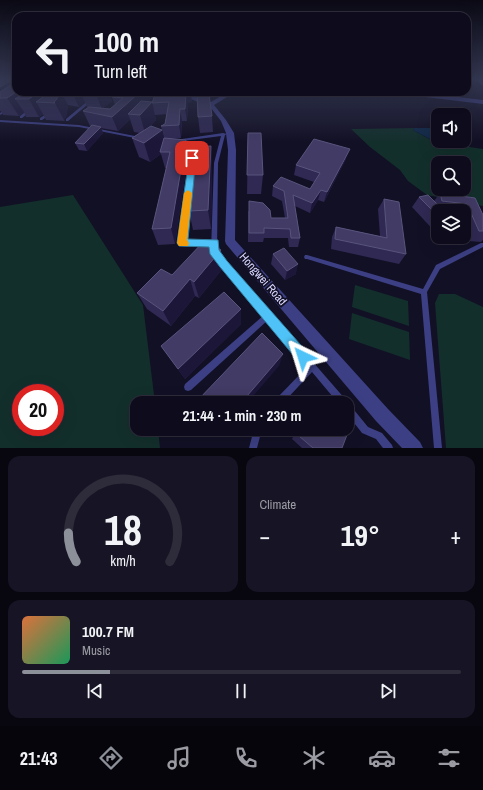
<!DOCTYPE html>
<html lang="en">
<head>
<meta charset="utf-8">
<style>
	body { margin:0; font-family:"Archivo Narrow",sans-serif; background:#171525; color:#f1f3f6; height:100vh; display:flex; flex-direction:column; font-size:15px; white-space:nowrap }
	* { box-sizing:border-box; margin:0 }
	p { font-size:13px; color:#9b9ba3 }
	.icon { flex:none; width:22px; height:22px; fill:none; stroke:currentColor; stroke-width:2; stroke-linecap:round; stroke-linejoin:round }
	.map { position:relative; height:448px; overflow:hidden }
	.sheet { display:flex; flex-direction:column; gap:8px; padding:8px; background:#08070f; flex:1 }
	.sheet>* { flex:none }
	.top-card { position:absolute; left:12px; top:12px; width:459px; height:84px; border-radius:12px; box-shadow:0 4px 16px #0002,0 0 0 1px #2e2c3b; background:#0e0c1c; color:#f1f3f6; overflow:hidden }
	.tools { position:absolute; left:431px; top:108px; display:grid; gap:8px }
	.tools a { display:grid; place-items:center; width:40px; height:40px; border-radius:8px; background:#0e0c1c; box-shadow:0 4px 16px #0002,0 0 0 1px #2e2c3b; font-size:20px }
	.speed { position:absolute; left:12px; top:384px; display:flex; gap:8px; font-size:20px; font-weight:700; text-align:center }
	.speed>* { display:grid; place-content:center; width:52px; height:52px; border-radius:50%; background:#0e0c1c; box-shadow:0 4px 16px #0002,0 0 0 1px #2e2c3b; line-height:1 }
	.speed .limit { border:6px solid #d22; background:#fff; color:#111 }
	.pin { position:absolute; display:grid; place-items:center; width:34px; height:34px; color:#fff; margin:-17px; border-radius:8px; box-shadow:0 2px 6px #0006 }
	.me { position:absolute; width:44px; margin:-22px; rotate:319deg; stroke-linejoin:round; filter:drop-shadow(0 0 3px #0008) }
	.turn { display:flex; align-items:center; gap:14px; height:84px; padding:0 16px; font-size:18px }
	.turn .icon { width:52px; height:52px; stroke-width:2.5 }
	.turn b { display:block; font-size:28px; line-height:34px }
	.big { font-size:30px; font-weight:700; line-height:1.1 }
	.sheet .widget { flex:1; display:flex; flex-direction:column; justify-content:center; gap:6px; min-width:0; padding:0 14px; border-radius:12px; background:#171525 }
	.sheet .dial { align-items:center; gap:0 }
	.dial svg { height:104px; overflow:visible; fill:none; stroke:#2e2c3b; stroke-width:7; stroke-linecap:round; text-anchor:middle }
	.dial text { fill:#f1f3f6; stroke:none }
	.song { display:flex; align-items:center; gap:12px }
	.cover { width:48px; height:48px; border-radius:6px; background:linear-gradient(135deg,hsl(20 70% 55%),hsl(150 70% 35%)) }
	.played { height:4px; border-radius:2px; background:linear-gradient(90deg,#8c9099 20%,#2e2c3b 20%) }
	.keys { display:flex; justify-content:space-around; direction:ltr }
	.heat { display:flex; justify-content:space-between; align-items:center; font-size:22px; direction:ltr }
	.sheet .tiles { flex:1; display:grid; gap:8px; grid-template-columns:1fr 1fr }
	.widget:last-child { grid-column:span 2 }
	.trip { position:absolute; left:130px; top:396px; width:224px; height:40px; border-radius:12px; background:#0e0c1c; box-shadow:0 4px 16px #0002,0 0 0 1px #2e2c3b; font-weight:700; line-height:40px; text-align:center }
	.tabs { display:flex; height:64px; justify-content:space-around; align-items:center; background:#06050b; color:#9b9ba3 }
	.tabs .icon { width:28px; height:28px }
	.tabs .on { color:#8c9099 }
	.tabs b { font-size:18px; color:#f1f3f6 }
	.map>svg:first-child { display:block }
	.green { fill:#132f2c; fill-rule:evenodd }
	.water { fill:#102a49 }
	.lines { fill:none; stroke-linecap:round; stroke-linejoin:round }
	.service { fill:#3c3f83; fill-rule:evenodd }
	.minor { fill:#3c3f83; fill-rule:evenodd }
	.wall { fill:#2f2953; fill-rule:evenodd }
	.shaded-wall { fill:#1c1739 }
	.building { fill:#413b65; stroke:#58547d }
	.route { fill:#4fc3f7; stroke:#337fa1 }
	.slow { fill:#f59e0b }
	.labels { text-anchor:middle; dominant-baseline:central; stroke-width:3.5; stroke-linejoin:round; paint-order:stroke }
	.street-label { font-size:12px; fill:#d7d5fe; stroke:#121025 }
</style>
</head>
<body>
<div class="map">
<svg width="483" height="448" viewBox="0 0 483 448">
	<rect width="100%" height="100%" fill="#121025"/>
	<path class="green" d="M414 128 413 130 442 146H462L483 149V206L427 195 408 181 400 170 370 147 351 129ZM438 163H464V189H438Z
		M73 195 143 305 155 403H137V429H158L160 448H0V207ZM21 393H55V427H21Z
		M355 285 408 301 409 326 352 307Z
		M439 294H455L483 307V448H446L435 303Z
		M352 313 409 332 410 360 349 339Z"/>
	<path class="water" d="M414 128H438V141H464V129L468 132 467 141 462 146H443L413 130Z"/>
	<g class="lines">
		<path class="service" d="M90 99 93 100 68 121H66V119Z
			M7 108 10 109 0 115V113Z
			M29 109 32 110 22 118H20V116Z
			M48 113 51 114 42 120H40V118Z
			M0 120 79 125 140 137 142 138 140 139 79 127 0 122Z
			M223 133 227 134 225 135 218 163 217 251 216 253H212L211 251 214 163 221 136 175 142 173 141 175 140Z
			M192 157H193L195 158 185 241H209L210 243 209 245H180L179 243Z
			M481 243H483V247L440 269 427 292 442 448H434L421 294 307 259H305L304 257 305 255H307L423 289 436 265Z
			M216 255H220L346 400 347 403H338L312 372 283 403H274L275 400 307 367 268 320 191 390 188 391 185 390 184 387 185 384 264 315 216 259 215 257Z
			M347 404 350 405 368 427 382 433 392 445 393 448H383L376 439 362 433 347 414Z
			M254 429H262L257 448H249Z"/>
		<path class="minor" d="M476 79H482L483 86Z
			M176 92H184L209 103 225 94 252 92 227 97 214 105 226 120 234 133 236 150 235 240 388 409 420 442 423 448H402L376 421 226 244 225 241 228 150 226 133 221 121 211 108Z
			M378 92H415L483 100V104L409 95 381 94Z"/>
	</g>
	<path class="wall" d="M0 79 16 92H109L112 101 103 108 110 109 115 105 112 97 127 92H190L192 101 188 103 187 121H182L181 138 169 139 186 140 188 156 175 244 158 245 152 229 166 168H165L161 154 150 162 139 157 132 138 140 133 134 132 130 119 118 131 101 128 103 133 87 151 79 150 75 143 92 126H90L83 111 88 108 87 107 85 102 79 107 68 105 66 117 64 120 65 121 46 120 43 114 39 117H26L24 112 19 116 3 115 1 111H0ZM153 97 154 98 152 103 155 115 167 114 165 124 161 126 164 138 151 126 156 120 152 102 148 101Z
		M208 92H228L224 93 218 96Z
		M212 116 213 132 200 133 198 117Z
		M248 133 263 175 261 194H247Z
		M211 146 212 166 211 229 193 230 189 211Z
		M346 159 324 202 318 200 310 213 295 206 300 238 298 247H289L288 238H264L263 242H248V211L271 218H285L282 201 272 196 273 186 310 189 314 182 294 175 296 165Z
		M440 193 475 198 483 215V240L481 242 469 241 464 228V211H438V235L412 207 419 197 434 201Z
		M384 199 406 254 399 264 331 249 332 237 336 227 380 236 378 209Z
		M440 237H461L456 242 447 244Z
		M273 254 296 274 285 280 271 264Z
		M223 268 199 298 195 296 171 326 147 309 137 293 172 275Z
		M241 309V324L185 379 161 346Z
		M297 429H347L342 448H302L292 439Z"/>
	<path class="shaded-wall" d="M0 79H16V92H61L68 105 66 117 64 120 55 103 36 102 43 114 39 117 29 99H15L24 112 19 116 7 98H0Z
		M72 92H80L85 102 79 107Z
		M95 92H109L112 101 102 109Z
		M140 92H151L153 97 135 114H128L130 119 118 131 112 117Z
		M153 92H160L155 99Z
		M186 92H190L192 101 188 103 187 121 185 109Z
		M217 92H228L224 93 218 96Z
		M152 102 156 120 145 133 140 115Z
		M180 109 182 121 181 138 179 125Z
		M101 127 103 133 87 151 84 144Z
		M162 130 167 149 160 152 161 154 150 162 144 143Z
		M186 140 188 156 175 244 171 228Z
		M211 146 212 166 211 229 208 210Z
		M350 149 346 159 324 202 327 192Z
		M321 190 318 200 310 213 312 203Z
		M454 237H461L456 242 447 244Z
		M221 250 223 268 199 298 194 282Z
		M298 264 296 274 285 280 287 271Z
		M190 279 195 296 171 326 163 311Z
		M241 309V324L185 379 178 369Z
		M283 354 279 366 247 403H241Z
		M219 429H225L221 433Z"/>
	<path class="building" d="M2 79H13L0 87V80Z
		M16 82V92L7 98H0V92Z
		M26 92H39L29 99H15Z
		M50 92H58L57 99 54 102 55 103 36 102Z
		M113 92 132 93V92H140L112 117 83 111 89 107 110 109 123 98 112 97Z
		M156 92H186L185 109H180L179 125 161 126 165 124 169 102 152 103Z
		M197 92H204L209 94 212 116 198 117Z
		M141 101 152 102 140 115 128 114Z
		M92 125 101 127 84 144 75 143Z
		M151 126 162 130 144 143 132 138Z
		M248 133H261L263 175H247Z
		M164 138 186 140 171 228 152 229 170 152H160Z
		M314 139 350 149 327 192 321 190 312 203 293 195 300 238H291L290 229 264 228V233H249V201L263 203 270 210 271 218H288L284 191 273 186 281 177 310 189 320 173 296 165Z
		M211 146 208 210 189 211 195 147Z
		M440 193 475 198 483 215V231H479L467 204 442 201Z
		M428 195 444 211H438V216L419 197Z
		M384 199 399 202 406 254 335 239 336 227 387 238Z
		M205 240 221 250 194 282 190 279 163 311 137 293 161 269 172 275Z
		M284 248 298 264 287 271 273 254Z
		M224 292 241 309 178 369 161 346Z
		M262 333 283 354 241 403H200L198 400Z
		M347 425 350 427 342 448H313L299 436 302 429H347Z"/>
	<linearGradient id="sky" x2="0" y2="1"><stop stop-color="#0a0914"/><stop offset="0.56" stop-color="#333751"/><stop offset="1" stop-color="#333751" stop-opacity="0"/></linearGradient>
	<rect width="483" height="142" fill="url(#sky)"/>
	<path class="route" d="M192 156 196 158 188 239 218 240 219 250 227 261 307 352 309 357 307 361 303 363 298 361 220 267 210 254 209 247 179 246 177 243 189 158Z"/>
	<path class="slow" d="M188 190 192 193 187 240 189 243 188 246H179L177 243 184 193Z"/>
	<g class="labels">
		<g class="street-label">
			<text transform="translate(263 279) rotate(49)">Hongwei Road</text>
		</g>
	</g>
</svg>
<div class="tools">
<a><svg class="icon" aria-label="sound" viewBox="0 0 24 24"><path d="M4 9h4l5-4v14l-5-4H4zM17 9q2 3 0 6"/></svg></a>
<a><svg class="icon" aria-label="search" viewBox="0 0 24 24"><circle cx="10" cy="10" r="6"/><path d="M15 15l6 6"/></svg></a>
<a><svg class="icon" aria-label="layers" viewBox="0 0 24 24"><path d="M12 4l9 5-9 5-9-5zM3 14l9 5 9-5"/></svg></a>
</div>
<div class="speed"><div class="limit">20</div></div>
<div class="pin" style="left:192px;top:158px;background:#d93025"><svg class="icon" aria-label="arrive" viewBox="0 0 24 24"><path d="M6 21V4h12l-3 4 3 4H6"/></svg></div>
<svg class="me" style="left:303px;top:357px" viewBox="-20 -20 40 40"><path d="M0-17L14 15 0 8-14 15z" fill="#4fc3f7" stroke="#fff" stroke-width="4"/></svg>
<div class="trip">21:44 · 1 min · 230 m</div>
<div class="top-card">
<div class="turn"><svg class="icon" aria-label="left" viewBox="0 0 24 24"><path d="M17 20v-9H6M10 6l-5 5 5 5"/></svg><div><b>100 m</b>Turn left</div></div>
</div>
</div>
<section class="sheet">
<div class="tiles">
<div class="widget dial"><svg viewBox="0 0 100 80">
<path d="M14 69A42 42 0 1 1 86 69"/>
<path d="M14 69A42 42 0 0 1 8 47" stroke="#8c9099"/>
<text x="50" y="56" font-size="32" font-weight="700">18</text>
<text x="50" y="72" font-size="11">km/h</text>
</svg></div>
<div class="widget"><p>Climate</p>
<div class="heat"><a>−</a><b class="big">19°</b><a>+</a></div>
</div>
<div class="widget">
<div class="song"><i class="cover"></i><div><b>100.7 FM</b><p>Music</p></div></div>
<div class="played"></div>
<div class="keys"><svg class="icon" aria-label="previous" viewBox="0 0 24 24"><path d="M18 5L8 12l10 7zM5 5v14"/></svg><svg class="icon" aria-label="pause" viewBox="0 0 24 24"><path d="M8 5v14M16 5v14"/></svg><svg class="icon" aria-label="next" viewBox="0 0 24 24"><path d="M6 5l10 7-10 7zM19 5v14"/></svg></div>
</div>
</div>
</section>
<nav class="tabs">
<b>21:43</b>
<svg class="icon on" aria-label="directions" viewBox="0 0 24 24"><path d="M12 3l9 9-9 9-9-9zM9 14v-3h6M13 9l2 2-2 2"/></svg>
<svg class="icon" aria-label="music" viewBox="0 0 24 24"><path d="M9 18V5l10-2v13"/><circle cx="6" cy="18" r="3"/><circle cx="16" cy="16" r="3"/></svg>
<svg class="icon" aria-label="phone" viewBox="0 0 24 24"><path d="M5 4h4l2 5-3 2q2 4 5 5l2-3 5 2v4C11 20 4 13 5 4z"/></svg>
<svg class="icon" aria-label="climate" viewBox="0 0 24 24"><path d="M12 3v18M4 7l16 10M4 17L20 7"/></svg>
<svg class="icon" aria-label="car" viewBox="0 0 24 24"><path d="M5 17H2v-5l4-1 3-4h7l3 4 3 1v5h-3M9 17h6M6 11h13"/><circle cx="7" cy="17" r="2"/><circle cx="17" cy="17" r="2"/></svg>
<svg class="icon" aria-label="filters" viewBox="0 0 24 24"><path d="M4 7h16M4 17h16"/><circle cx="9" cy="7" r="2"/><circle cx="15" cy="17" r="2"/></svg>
</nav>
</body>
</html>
